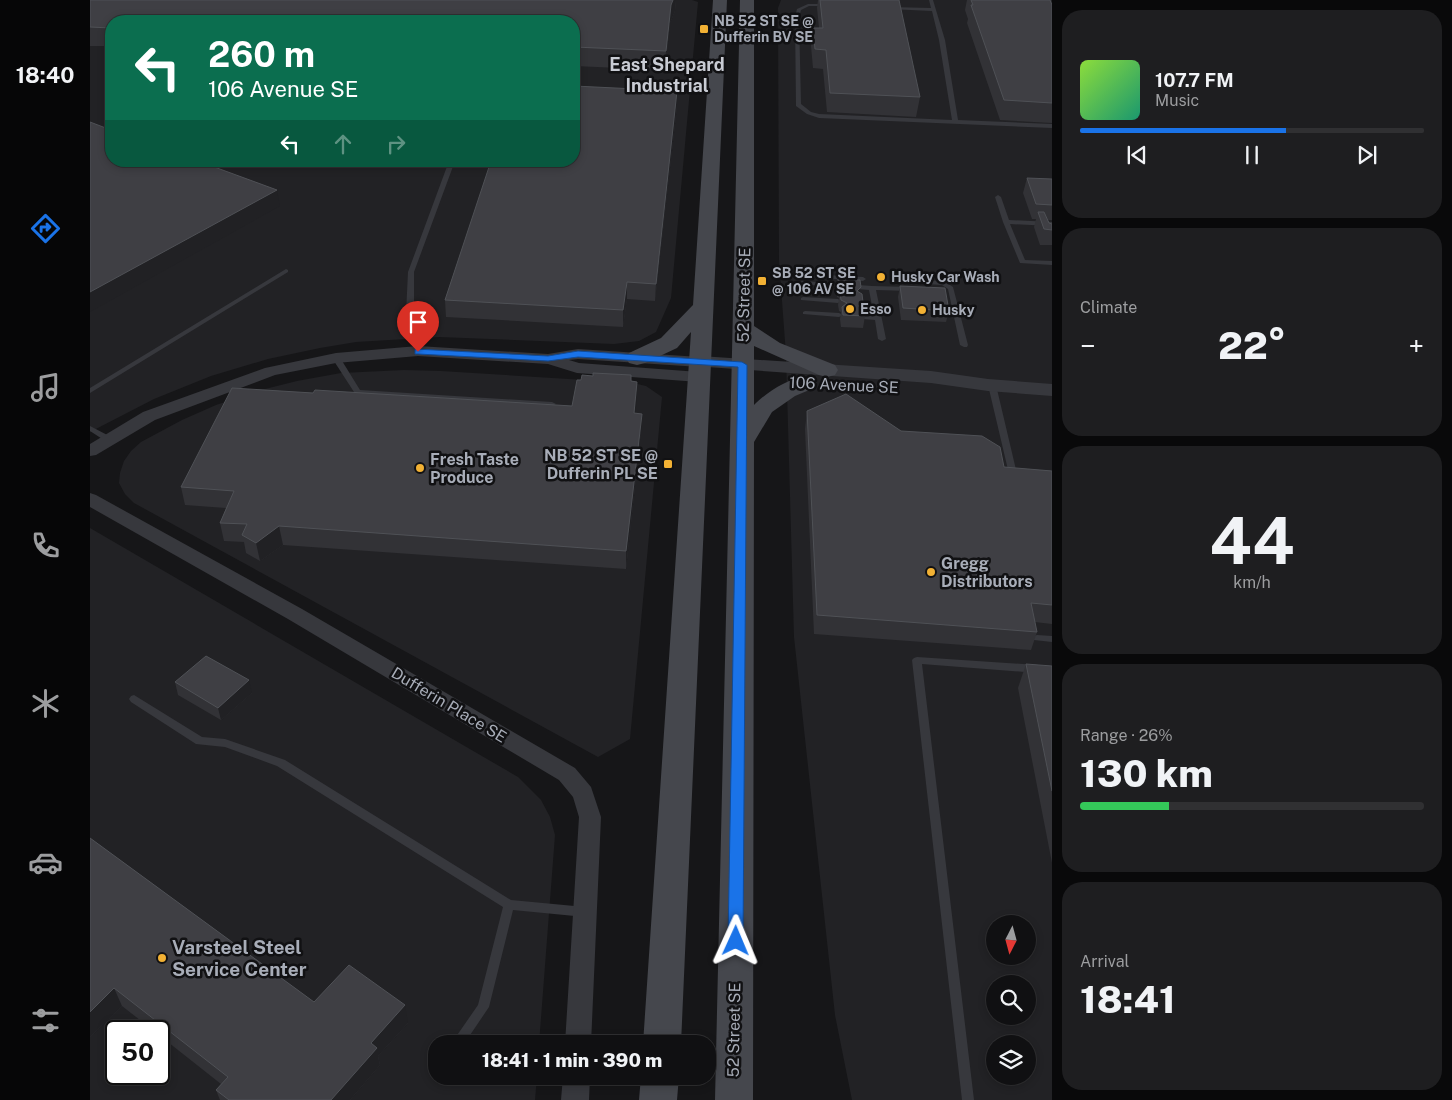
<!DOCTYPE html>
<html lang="en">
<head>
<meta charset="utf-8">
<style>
	body { margin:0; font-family:"Public Sans",sans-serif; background:#1e1e20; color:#f1f3f6; height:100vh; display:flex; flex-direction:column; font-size:19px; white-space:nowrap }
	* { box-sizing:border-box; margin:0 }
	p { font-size:16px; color:#9c9d9f }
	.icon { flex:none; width:28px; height:28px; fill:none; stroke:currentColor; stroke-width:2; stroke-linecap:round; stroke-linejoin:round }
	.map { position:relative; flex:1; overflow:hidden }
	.details { display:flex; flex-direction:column; gap:10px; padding:10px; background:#09090a; width:400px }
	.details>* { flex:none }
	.hud { position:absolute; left:15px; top:15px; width:475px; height:152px; border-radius:20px; box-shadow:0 2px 8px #0003,0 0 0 1px #303032; background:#0b6e4f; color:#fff; overflow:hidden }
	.needle { width:32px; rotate:186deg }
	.tools { position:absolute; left:896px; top:915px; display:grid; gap:10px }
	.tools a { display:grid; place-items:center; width:50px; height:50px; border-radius:50%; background:#101012; box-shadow:0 2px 8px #0003,0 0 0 1px #303032; font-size:25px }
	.speed { position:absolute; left:15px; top:1020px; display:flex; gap:10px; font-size:25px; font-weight:700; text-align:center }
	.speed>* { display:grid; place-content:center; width:65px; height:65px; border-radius:50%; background:#101012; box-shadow:0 2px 8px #0003,0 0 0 1px #303032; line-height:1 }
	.speed .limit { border:2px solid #111; border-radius:8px; background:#fff; color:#111 }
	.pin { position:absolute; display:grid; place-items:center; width:42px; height:42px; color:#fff; margin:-51px -21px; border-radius:50% 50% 50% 0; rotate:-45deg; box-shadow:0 0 5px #0007 }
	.pin .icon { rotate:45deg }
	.me { position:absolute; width:55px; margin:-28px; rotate:1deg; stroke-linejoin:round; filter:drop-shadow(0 0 4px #0008) }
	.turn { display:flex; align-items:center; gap:18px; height:105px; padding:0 20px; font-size:22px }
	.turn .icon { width:65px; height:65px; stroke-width:2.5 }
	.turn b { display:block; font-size:35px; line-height:42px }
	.lanes { display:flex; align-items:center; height:48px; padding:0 20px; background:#0003; justify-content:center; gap:25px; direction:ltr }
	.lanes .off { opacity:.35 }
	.big { font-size:38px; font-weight:800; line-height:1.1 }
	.details .tile { flex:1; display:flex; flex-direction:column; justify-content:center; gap:8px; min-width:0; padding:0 18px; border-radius:20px; background:#1e1e20 }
	.details .dial { align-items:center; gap:0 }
	.dial b { font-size:65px; line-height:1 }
	.song { display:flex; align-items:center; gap:15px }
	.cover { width:60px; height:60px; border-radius:8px; background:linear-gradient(135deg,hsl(90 70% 55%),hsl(160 70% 35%)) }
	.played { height:5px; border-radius:2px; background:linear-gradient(90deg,#1a73e8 60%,#303032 60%) }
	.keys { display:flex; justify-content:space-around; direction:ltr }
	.heat { display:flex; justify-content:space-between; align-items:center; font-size:28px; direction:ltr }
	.charge { height:8px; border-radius:4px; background:linear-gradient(90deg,#34c759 26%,#303032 0) }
	.trip { position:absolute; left:338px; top:1035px; width:288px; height:50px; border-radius:20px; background:#101012; box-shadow:0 2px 8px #0003,0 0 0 1px #303032; font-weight:800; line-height:50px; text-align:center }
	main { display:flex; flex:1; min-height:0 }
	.tab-bar { display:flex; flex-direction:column; width:90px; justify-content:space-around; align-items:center; background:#060607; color:#9c9d9f }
	.tab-bar .icon { width:35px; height:35px }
	.tab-bar .current { color:#1a73e8 }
	.tab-bar b { font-size:22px; color:#f1f3f6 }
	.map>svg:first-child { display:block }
	.built { fill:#222225; fill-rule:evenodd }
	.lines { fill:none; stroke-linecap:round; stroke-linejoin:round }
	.service { fill:#37383d; fill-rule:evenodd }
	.minor { fill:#37383d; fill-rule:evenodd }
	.tertiary { fill:#37383d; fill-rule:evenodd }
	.secondary { fill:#45474d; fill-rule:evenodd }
	.wall { fill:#323236 }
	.shaded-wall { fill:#212124 }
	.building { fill:#3f3f44; stroke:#4f5156 }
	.route { fill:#1a73e8; stroke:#114b97 }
	.poi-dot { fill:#f2b134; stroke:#111113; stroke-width:2 }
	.labels { text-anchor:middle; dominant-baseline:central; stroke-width:5; stroke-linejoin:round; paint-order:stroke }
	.far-poi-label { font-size:14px; font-weight:bold; fill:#a8adb8; stroke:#111113; text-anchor:start }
	.street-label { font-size:16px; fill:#a8adb8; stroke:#111113 }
	.poi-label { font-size:16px; font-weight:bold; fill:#a8adb8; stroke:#111113; text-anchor:start }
	.far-district-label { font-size:18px; font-weight:bold; fill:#c9ccd4; stroke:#111113 }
	.near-poi-label { font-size:19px; font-weight:bold; fill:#a8adb8; stroke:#111113; text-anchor:start }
</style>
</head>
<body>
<main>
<nav class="tab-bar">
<b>18:40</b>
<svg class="icon current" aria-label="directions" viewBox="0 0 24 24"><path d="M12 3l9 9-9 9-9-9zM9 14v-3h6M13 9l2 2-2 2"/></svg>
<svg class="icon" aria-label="music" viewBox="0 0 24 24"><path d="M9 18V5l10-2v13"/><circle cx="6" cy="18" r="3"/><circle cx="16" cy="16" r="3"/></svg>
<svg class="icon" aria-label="phone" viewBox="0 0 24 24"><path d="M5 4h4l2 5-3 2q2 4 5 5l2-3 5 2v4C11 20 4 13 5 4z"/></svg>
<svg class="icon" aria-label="climate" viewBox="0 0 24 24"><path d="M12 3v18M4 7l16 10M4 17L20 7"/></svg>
<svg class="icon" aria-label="car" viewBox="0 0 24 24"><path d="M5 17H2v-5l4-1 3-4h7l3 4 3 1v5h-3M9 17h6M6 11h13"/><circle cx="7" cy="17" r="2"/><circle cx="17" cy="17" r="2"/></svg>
<svg class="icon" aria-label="filters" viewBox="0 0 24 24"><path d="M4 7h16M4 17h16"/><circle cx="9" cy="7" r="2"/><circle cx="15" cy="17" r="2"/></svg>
</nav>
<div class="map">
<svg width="962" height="1100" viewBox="0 0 962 1100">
	<rect width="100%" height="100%" fill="#161618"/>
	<path class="built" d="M0 0H602L608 2 581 298 566 332 549 341 524 344 349 337 266 342 230 348 178 359 121 376 64 399 0 432ZM21 21H484V161H21Z
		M691 0H962V1100H762L745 1015 704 637 696 355 689 260 688 8ZM905 924H938V956H905ZM905 984H938V1016H905ZM905 1044H938V1076H905Z
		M314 370 351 371 543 383 556 386 572 397 540 739 508 757 44 503 35 494 29 483 30 473 34 461 41 451 51 442 92 420 126 405 171 390 207 381 251 373Z
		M0 528 428 777 451 800 460 817 465 835 449 1044H346V1076H447L445 1100H0ZM26 1031H69V1074H26Z"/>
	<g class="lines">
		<path class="service" d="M839 0H843L855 40 868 120 962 124V128L729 118 717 114 706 106 705 17 707 9 718 4H738L740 5V6H719L711 10 709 17 711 104 721 112 729 114 862 120 849 40 842 11 799 9 797 8 799 7 841 8Z
			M359 161H365L324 272V314L332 351 328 353 324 351 316 314 318 272Z
			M908 195 911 197 919 220 962 222V226L920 224 935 260 962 261V265L930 263 913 222 905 197Z
			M196 269 198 270V272L0 393V388Z
			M718 274 773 277 776 279 773 281 716 277V275Z
			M809 279 854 281 863 287 878 345 877 347H874L870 345 858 289 852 285 807 282 806 281Z
			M712 281 782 286 821 287 824 289 821 291 786 290 796 339 792 341 788 339 785 320 772 319 768 317 772 315 784 316 779 290 710 284 709 283Z
			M713 297 748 299 751 301 748 303 711 300V298Z
			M715 311 749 313 753 315 749 317 713 314V312Z
			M243 356H249L270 390 462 402 466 404 462 406 268 394 264 392 242 358Z
			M899 383H902L906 385 927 474 926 476H920L919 474 898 385Z
			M0 426 23 438 24 440 23 442H17L0 431Z
			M947 635 962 636V642L944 640 942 638 944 636Z
			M827 657 962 666V674L832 664 884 1100H872L822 660 824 658Z
			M44 695 112 737 135 739 195 760 421 900 495 907 499 908 501 912 499 916 495 917 423 910 399 1007 374 1044H361L388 1005 413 907 187 766 135 747 106 744 41 702 39 699 41 696Z"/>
		<path class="minor" d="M328 346 458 354 488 349 610 357 616 359 618 362 616 365 610 367 488 359 479 360 489 363 609 372 615 374 617 377 615 380 609 382 487 373 458 364 328 356 246 363 185 375 65 420 6 455 0 456V444L53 412 175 368 246 353Z
			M0 493 6 495 212 609 485 768 501 787 511 817 501 1044H475L489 817 483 797 469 780 198 619 0 507Z
			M473 1076H500L499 1100H471Z"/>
		<path class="tertiary" d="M610 356 841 371 898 379 962 384V396L898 391 841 383 603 366 600 362 603 358Z"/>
		<path class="secondary" d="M623 0H637L591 1044H553L601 332 587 348 555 363 547 365 539 363 536 358 539 353 571 338 603 305Z
			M650 0H664V326L690 343 745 365 748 370 745 375 737 377 729 375 664 346V405C678 391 704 373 724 378L727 383 724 388 705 396 682 412 664 442 663 1100H625Z
			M551 1076H589L587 1100H549Z"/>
	</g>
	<path class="wall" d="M0 0H586L585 11 580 23 575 70 484 66V21H21V46H0Z
		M728 0H809L830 97 826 117 737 112 733 69 723 68 721 46 723 28H729L727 8Z
		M877 0H960L962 5V123L910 120 877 23 878 19 875 10Z
		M587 106 565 301 537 299 533 327 356 317 355 300Z
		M937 178 962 179V220H958L959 223 962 224V245H950L944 227 946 219H942L933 193Z
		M748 279 770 293 772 308 775 316 773 328 751 327 750 319 751 312 749 311 748 305 749 298 747 297V290Z
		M810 286 859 311 856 322 811 320 808 297Z
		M541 381 547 382 545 413 551 431 536 569 193 545 170 561 156 553 154 542 134 541 130 523 136 508 95 505 91 487 223 393 482 406Z
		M717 411 811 431 914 467 962 471V624L945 622 947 632 941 650 724 634 715 429Z
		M936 664 962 666V863L928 688Z
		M85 682 162 693 131 720 88 695Z
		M0 838 224 1002 318 1023 288 1056 290 1065 260 1100H130L126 1090 131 1084 69 1035V1031H64L32 1006 0 1037Z"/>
	<path class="shaded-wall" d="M583 0H586L585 11 580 23 575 70 576 51 581 5Z
		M587 91V106L565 301 566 284Z
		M187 190 190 206 0 312V292Z
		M537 282V299L533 327V310Z
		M773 302 771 313 768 306Z
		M547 382V399L543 431 544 413Z
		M552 414 551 431 536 569V551Z
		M189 526 193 545 170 561 166 543Z
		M159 680 162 693 131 720 128 708Z
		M24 988 32 1006 0 1037V1012Z
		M315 1005 318 1023 288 1056 290 1065 260 1100H241L281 1043Z"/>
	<path class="building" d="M0 0H583L581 5 576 51 484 47V21H21V28L0 27Z
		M730 0H809L830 97 740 93 736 50 725 49 723 28H733Z
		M881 0H960L962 5V103L914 100 881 5H883Z
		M484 86 587 91 566 284 537 282 533 310 355 300 401 161H484Z
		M0 122 21 130V161H108L187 190 0 292Z
		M937 178 962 179V205L946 204Z
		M948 212H954L959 223 962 224V230L954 229Z
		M748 279 770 280 771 287 767 291 772 294 773 302 768 306 774 309 775 316 753 315 752 307 757 303 751 300 750 293 755 289 749 286Z
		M810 286 855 288 859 311 813 308Z
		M503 373 541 375V381L547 382 544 413 552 414 536 551 189 526 166 543 152 535 157 524 130 523 144 491 91 487 142 388 223 393 225 390 482 406 487 380H491L492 375 503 376Z
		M756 394 811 431 892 436 910 447 914 467 962 471V605L941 603 947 632 727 615 717 411Z
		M116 656 159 680 128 708 85 682Z
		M936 664 962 666V791Z
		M0 838 224 1002 259 965 315 1005 281 1043 287 1048 241 1100H139L126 1090 138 1077 24 988 0 1012Z"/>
	<path class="route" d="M325 349 458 356 488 351 652 362 657 365 653 941 651 945 646 947 640 945 638 941 648 367 488 357 458 361 328 354H325Z"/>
	<g class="poi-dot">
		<rect x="609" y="24" width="10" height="10" rx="2.5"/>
		<circle cx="791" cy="277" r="5"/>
		<rect x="667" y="276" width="10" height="10" rx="2.5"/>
		<circle cx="760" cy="309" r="5"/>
		<circle cx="832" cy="310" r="5"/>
		<rect x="573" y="459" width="10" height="10" rx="2.5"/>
		<circle cx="330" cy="468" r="5"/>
		<circle cx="841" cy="572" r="5"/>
		<circle cx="72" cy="958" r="5"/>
	</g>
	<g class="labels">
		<g class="far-poi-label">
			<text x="624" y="21">NB 52 ST SE @<tspan x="624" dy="16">Dufferin BV SE</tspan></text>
			<text x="682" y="273">SB 52 ST SE<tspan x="682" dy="16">@ 106 AV SE</tspan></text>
			<text x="801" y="277">Husky Car Wash</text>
			<text x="770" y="309">Esso</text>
			<text x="842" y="310">Husky</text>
		</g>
		<g class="street-label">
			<text transform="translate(654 295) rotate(-89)">52 Street SE</text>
			<text transform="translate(754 385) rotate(3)">106 Avenue SE</text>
			<text transform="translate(359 705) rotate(31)">Dufferin Place SE</text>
			<text transform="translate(644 1030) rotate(-89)">52 Street SE</text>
		</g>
		<g class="poi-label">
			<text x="568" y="455" text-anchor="end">NB 52 ST SE @<tspan x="568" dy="18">Dufferin PL SE</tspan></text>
			<text x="340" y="459">Fresh Taste<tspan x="340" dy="18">Produce</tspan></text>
			<text x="851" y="563">Gregg<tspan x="851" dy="18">Distributors</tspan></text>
		</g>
		<g class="far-district-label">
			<text x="577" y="64">East Shepard<tspan x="577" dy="21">Industrial</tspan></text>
		</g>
		<g class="near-poi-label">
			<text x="82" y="947">Varsteel Steel<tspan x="82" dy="22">Service Center</tspan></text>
		</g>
	</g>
</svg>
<div class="tools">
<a><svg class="needle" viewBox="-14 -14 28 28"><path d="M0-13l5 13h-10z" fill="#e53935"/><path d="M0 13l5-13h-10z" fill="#9c9d9f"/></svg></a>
<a><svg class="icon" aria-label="search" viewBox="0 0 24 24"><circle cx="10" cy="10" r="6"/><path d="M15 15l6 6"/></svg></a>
<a><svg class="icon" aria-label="layers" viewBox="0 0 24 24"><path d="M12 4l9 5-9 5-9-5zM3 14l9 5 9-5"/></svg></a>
</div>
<div class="speed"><div class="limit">50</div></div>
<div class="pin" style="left:328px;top:352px;background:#d93025"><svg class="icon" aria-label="arrive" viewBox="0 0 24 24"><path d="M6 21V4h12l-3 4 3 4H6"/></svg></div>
<svg class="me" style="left:646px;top:941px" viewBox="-20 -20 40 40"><path d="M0-17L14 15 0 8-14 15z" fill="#1a73e8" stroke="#fff" stroke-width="4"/></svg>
<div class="trip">18:41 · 1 min · 390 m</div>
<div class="hud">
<div class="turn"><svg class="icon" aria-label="left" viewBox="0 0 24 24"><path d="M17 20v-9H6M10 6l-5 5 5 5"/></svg><div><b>260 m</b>106 Avenue SE</div></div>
<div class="lanes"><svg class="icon" aria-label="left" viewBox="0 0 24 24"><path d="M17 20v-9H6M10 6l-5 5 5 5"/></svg><svg class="icon off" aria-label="ahead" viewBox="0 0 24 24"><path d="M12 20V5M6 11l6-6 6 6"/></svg><svg class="icon off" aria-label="right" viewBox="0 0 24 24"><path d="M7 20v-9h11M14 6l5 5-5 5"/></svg></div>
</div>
</div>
<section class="details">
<div class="tile">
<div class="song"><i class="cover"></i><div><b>107.7 FM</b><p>Music</p></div></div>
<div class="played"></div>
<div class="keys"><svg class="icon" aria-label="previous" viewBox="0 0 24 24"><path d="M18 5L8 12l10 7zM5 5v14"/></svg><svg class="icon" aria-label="pause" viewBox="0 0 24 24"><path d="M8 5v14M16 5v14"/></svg><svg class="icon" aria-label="next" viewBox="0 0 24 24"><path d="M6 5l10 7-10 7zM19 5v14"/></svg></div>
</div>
<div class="tile"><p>Climate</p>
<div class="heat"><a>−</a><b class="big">22°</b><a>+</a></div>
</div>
<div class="tile dial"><b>44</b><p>km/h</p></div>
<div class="tile"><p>Range · 26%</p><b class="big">130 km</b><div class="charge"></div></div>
<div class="tile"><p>Arrival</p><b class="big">18:41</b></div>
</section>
</main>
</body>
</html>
